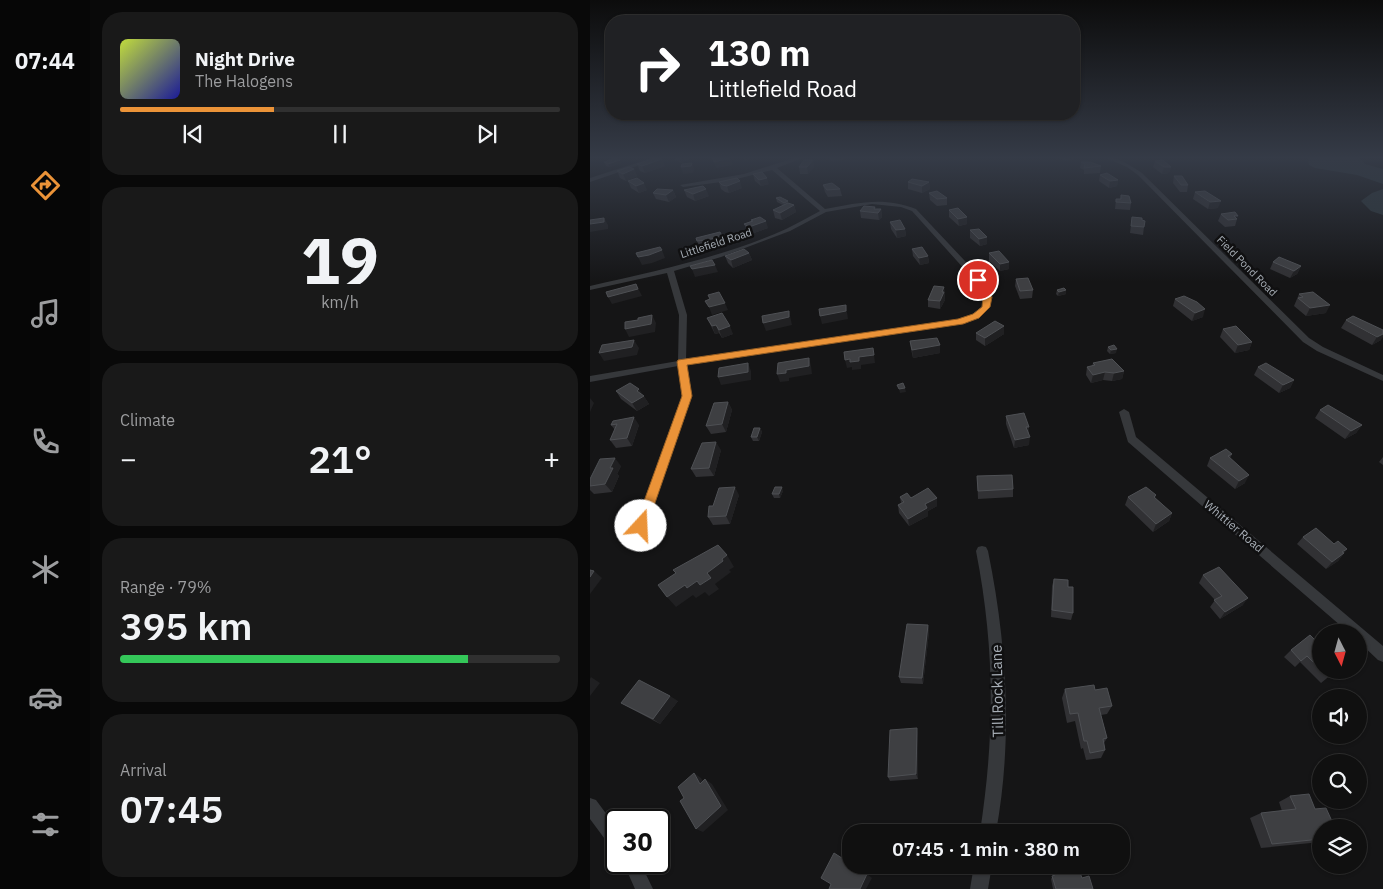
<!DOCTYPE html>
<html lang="en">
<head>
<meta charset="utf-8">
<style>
	body { margin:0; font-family:"IBM Plex Sans",sans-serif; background:#191919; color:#f1f3f6; height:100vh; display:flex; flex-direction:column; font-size:19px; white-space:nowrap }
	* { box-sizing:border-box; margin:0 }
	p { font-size:16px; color:#9c9d9f }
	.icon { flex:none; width:28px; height:28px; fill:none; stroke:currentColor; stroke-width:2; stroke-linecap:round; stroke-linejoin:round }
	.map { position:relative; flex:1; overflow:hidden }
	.side { display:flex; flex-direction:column; gap:12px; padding:12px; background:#090909; width:500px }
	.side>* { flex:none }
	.guide { position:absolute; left:15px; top:15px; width:475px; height:105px; border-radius:20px; box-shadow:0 1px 4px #0004,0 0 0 1px #303030; background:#202124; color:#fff; overflow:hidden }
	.needle { width:32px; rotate:174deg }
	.buttons { position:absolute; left:722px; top:624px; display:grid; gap:10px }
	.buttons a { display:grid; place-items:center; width:55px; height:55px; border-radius:50%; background:#101010; box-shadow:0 1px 4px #0004,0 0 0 1px #303030; font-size:25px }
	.speed { position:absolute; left:15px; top:809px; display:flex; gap:10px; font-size:25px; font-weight:700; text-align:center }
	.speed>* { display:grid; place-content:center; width:65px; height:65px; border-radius:50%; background:#101010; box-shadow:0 1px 4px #0004,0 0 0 1px #303030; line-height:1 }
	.speed .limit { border:2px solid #111; border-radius:8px; background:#fff; color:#111 }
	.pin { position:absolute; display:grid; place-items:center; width:42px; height:42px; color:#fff; margin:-21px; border:2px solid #fff; border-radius:50%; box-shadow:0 1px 5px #0007 }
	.me { position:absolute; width:55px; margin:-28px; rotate:20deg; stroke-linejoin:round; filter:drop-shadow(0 0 4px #0008) }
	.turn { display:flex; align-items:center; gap:18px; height:105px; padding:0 20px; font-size:22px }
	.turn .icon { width:65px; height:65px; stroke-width:2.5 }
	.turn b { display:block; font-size:35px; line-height:42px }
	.big { font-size:38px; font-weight:600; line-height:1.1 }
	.side .card { flex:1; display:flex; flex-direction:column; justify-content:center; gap:8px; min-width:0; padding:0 18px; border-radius:20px; background:#191919 }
	.side .dial { align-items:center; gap:0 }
	.dial b { font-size:65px; line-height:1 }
	.song { display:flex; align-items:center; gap:15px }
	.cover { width:60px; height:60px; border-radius:8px; background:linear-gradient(135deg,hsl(70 70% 55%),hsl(240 70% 35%)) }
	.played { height:5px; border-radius:2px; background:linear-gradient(90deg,#eb9338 35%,#303030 35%) }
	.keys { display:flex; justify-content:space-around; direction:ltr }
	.heat { display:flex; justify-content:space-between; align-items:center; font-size:28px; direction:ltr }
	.charge { height:8px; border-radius:4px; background:linear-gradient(90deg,#34c759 79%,#303030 0) }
	.trip { position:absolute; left:252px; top:824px; width:288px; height:50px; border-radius:20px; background:#101010; box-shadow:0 1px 4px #0004,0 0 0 1px #303030; font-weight:600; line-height:50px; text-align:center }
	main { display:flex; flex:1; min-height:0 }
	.tabs { display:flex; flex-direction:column; width:90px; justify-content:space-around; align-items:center; background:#060606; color:#9c9d9f }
	.tabs .icon { width:35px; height:35px }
	.tabs .selected { color:#eb9338 }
	.tabs b { font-size:22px; color:#f1f3f6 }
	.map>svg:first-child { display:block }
	.water { fill:#2b363a }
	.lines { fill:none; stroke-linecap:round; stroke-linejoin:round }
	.minor { fill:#36383b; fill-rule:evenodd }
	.wall { fill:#313134 }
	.shaded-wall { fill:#202022 }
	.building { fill:#3e3f42; stroke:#4e5054 }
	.route { fill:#eb9338; stroke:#996024 }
	.labels { text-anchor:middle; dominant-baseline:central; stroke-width:5; stroke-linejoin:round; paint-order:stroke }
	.far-street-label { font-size:11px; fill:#a7aeb6; stroke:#101011 }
	.street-label { font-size:12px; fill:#a7aeb6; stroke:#101011 }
	.near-street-label { font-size:15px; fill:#a7aeb6; stroke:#101011 }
</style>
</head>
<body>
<main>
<nav class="tabs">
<b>07:44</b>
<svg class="icon selected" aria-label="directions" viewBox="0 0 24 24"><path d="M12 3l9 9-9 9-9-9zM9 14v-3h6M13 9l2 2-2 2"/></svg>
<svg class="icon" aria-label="music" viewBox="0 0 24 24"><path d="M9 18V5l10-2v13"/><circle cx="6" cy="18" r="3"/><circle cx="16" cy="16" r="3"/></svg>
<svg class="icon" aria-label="phone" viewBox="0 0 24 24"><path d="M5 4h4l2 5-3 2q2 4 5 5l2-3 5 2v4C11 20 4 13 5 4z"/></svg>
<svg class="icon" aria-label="climate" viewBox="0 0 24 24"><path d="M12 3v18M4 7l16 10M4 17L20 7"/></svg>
<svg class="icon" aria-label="car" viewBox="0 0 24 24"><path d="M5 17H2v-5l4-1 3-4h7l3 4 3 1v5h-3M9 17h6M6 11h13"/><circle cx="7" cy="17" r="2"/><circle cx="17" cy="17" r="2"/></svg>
<svg class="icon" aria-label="filters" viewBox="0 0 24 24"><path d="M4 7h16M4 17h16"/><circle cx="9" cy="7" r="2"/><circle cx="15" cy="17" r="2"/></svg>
</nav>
<section class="side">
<div class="card">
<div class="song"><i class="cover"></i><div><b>Night Drive</b><p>The Halogens</p></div></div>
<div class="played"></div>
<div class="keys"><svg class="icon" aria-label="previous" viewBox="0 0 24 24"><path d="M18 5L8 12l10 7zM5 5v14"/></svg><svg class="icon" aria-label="pause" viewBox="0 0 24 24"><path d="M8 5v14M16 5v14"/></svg><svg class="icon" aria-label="next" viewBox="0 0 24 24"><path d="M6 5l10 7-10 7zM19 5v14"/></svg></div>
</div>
<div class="card dial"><b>19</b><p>km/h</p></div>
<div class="card"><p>Climate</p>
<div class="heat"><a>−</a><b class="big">21°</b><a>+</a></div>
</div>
<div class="card"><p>Range · 79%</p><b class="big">395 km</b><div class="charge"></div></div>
<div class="card"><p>Arrival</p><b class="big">07:45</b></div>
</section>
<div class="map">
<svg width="793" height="889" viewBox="0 0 793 889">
	<rect width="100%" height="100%" fill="#151516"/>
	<path class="water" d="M718 157H769L775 164 793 169V184L767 175 725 168 719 165Z
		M793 189V215L781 211 771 201 782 193Z"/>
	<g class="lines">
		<path class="minor" d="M65 157H73L0 182V178Z
			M207 157H215L187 168 235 209C267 203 294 196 326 209L391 278 401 297 400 307 389 318 369 324 97 365 102 396 57 526 55 529 51 531 47 529 45 526 92 396 88 366 0 382V376L88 361 89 315 77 273 0 290V286C66 271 133 257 196 229 208 223 219 217 230 211L182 170 139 181 93 187 90 185 154 174ZM282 204 311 207 322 211 385 281 393 297 392 306 383 314 368 320 96 360 97 315 84 271 131 257 200 231 236 212Z
			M514 157C528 157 540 165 552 173L719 338 733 347 793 375V381L727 351 713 342 548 175 537 167Z
			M534 409 539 412 546 437 793 646V662L788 660 769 642V632H758L538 442 529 412Z
			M392 546 396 547 398 551C417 644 423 739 406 832H390C405 734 405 648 386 551L388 547Z
			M0 798 6 800 26 827V848L20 846 0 819Z
			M33 862H50L63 889H45Z
			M384 865H402L398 889H380Z"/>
	</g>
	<path class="wall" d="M84 157H102L92 163 85 160Z
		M239 157H259L244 162 239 159Z
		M467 157H483V159L476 161Z
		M30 160 31 163 20 167 16 166 14 162Z
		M223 160 224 167 218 174H210L209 167Z
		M565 161 581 167 579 173 572 174 563 167Z
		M491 162 511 166 510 173 494 174V170L490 168Z
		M47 164 75 166 55 173 50 171Z
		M44 169 47 176 36 181 30 178 27 171Z
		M163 174 179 184 171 186 165 181Z
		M510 175 528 180 527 186 519 188 509 181Z
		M584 176 598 185 597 192H590L583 183Z
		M38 181 57 190 49 193 41 188Z
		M129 182 152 188 139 193 135 192 131 189Z
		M318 182H339L340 189 332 193 318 189Z
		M233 185 250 189 252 196 238 197 235 192Z
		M83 190 86 197 79 202 66 199 63 193Z
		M94 190 119 196 105 201 97 197Z
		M605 192 628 208 618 209 603 199Z
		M339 193 357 198V205L347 206 340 200Z
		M531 195 541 203 540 210 525 209 526 199H530Z
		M186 198 198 201V203L204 205 206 212 192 220 185 218 183 210 193 205 187 202Z
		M285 207V209H291L292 217 289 220 271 218 270 211Z
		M359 210 377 224 369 226 359 217Z
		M631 214 647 219 645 226 635 227 628 221Z
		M542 217 554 227 553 235 540 233Z
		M161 220 178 228 161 234 157 231 154 224 161 221Z
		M300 222 315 229 316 236 307 238 301 229Z
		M380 230 397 244 390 246 380 238Z
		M106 238 135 243 120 248H110Z
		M322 249 338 256 339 263 330 265 323 256Z
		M159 253 162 260 143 268 138 263 135 256Z
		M399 253 419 262V269L410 271 399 261Z
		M683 262 711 266 707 274 700 278 680 269Z
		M426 279 443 290 442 298 430 299 425 286Z
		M354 287 355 300 350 309 338 307V300Z
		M467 290 476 294 468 296 466 294Z
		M709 294 736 313 716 316 704 306Z
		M585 299 613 317 602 321 583 306Z
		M117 318 143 334 132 338 129 333 125 334Z
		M756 320 791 340 782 345 751 328Z
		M633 329 662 342 659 350 645 353 630 337Z
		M386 333 414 334 395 346 386 340Z
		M320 341 350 353 323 358 321 349Z
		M518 347 526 353 520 354 517 351Z
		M503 363 534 371 532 379 522 381 513 380 501 383 496 375 497 367 502 366Z
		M668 367 704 380 700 388 689 393 664 375Z
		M26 391 53 395 59 404 47 411 31 399Z
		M138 402 142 410 136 432 121 434 116 426Z
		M730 410 772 425 766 433 755 439 725 418Z
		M416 416 439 427V445L424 448 416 424Z
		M23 421 49 425 42 446 26 448 20 440 25 430 21 425Z
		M170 428 172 432 169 441H163L161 437Z
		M131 450 124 476 106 477 101 469Z
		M642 454 640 458 655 483 645 489 617 466 620 458Z
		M793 457V465L789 462Z
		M31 466 27 474 29 476 22 492 4 494 0 490V479Z
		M387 476 423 489V497L388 499Z
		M193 491 190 498H184L182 494Z
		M149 495 140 524 123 525 118 517Z
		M566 495 565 498 582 513 579 521 563 532 535 505 538 497Z
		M310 497 347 498V506L338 511V516L319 526 309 513 308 505 311 503Z
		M713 537 757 549 748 561 736 569 707 544Z
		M613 575 653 605 630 619 620 607 625 600 609 583Z
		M464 579 478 587 483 613 481 620 461 617 462 586Z
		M338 625 339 632 333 684 311 683 309 677Z
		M720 635 747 670 731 683 710 662 705 667 694 657 701 650Z
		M475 689 505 690 522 706 517 714 511 715 517 738 514 743 515 750 511 758 496 760 493 748 491 749 485 721 477 723 472 698Z
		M88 701 70 724 40 708 31 703Z
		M328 733V779L300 781 298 777Z
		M700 796 725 809 731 828V842L671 848 660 818 671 813 692 811 689 802Z
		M460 865H487L492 878 503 889H463L461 879 463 876Z"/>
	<path class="shaded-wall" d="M43 157H51L44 160Z
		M90 157H102L92 163Z
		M153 157H167L154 161Z
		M243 157H259L244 162Z
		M476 157H483V159L476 161Z
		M140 158 143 165 126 168 124 162Z
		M72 159 75 166 55 173 52 166Z
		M30 160 31 163 20 167 18 164Z
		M223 160 224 167 218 174 217 167Z
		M102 163 104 170 103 173 93 174 91 167Z
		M574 167H581L579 173 572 174Z
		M44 169 47 176 36 181 33 174Z
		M177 178 179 184 171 186 169 180Z
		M528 180 527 186 519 188 520 181Z
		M150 181 152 188 139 193 137 186Z
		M339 182 340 189 332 193V186Z
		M54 183 57 190 49 193 46 186Z
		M116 189 119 196 105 201 103 194Z
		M83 190 86 197 79 202 76 195Z
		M631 201 628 208 618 209 620 202Z
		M204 205 206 212 192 220 190 213Z
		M291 209 292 217 289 220 288 213Z
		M377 217V224L369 226 368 219Z
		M14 218 18 225V229L0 232V224Z
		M176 221 178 228 161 234 159 227Z
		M315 229 316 236 307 238 306 230Z
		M132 236 135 243 120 248 117 240Z
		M397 237V244L390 246 389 239Z
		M72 250 75 258 62 263 52 265 48 257Z
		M159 253 162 260 143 268 141 260Z
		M338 256 339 263 330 265 329 258Z
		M419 262V269L410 271V264Z
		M125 265 128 272 105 277 102 269Z
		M711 266 707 274 700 278 704 271Z
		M46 284 52 296 22 304 18 297Z
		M354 287 355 300 350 309V301L352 292Z
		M476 290V294L468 296 469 292Z
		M135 303 138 310 122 315 119 307Z
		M256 305 258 319 232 324 230 316Z
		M740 305 736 313 716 316 720 308Z
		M615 309 613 317 602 321 605 313Z
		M199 311 202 325 176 331 173 323Z
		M62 315 66 323 65 332 39 337 35 329Z
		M126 325 129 333 125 334 122 326Z
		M140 326 143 334 132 338 129 330Z
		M414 326V334L395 346V338Z
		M793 334V337L791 340 782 345 787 337Z
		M44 340 49 348 47 355 14 361 9 353Z
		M662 342 659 350 645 353 648 345Z
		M350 345V353L323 358 322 350Z
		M527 349 526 353 520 354 521 350Z
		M284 355 285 363 271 365V369L262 370V367L257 368 255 360Z
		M219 358 221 366 222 374 199 378V381L190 382 187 374Z
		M158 363 161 371V380L131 385 128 377Z
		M534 371 532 379 522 381 524 373Z
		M515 372 513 380 501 383 503 375Z
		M704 380 700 388 689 393 693 385Z
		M315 388 316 392 310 393 309 389Z
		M49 389 59 404 47 411 42 403 47 391Z
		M0 398 4 403 0 412Z
		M138 402 142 410 136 432 132 424Z
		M44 417 49 425 42 446 37 438Z
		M772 425 766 433 755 439 761 431Z
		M436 427H439V435Z
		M170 428 172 432 169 441 167 437Z
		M440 437 439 445 424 448 425 440Z
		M126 442 131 450 124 476 119 468Z
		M25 458 31 466 27 474 29 476 22 492 15 484 20 468Z
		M659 475 655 483 645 489 649 481Z
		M145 487 149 495 140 524 136 516Z
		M192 487 193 491 190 498 189 494Z
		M347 498V506L338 511V516L319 526 318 519 335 504Z
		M582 513 579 521 563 532 566 524Z
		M757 549 750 556 754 553 748 561 736 569 752 552Z
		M137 555 144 567 139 570 141 572 125 584 129 589 119 596 115 592 106 598 103 595 86 607 77 597 95 585 117 573Z
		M4 571 12 578 0 594V577Z
		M658 598 653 605 630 619 635 612Z
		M338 625 339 632 333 684 332 678Z
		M1 677 10 683 0 696V679Z
		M80 696 88 701 70 724 63 719Z
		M327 728 328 733V779L326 774Z
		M104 773 111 778 117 788 110 784Z
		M115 779 122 784 138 810 113 832 106 829Z
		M277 874 282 878 276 889H270Z"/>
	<path class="building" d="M67 157 72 159 52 166 47 164Z
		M129 157H140V158L124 162 122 159Z
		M26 158 30 160 18 164 14 162Z
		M214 160H223L217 167H209Z
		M573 160 581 167H574L565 161Z
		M491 162H500L511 166 494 168 495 164Z
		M102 163 101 166 91 167 92 164Z
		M39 167 44 169 33 174 27 171Z
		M172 172 177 178 169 180 163 174Z
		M517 173 528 180 520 181 510 175Z
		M584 176H592L598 185H591Z
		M47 178 54 183 46 186 38 181Z
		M147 178 150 181 137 186 132 185 129 182Z
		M322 179 339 182 332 186 318 182Z
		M242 183 250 189 237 190 233 185Z
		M113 186 116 189 103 194 94 190Z
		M67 189 83 190 76 195 63 193Z
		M347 191 357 198 347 199 339 193Z
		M615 191 631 201 620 202 605 192Z
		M531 195 539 196 541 203 526 202V199H531Z
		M190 197 198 201 194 203 186 198Z
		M198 203 204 205 190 213 183 210Z
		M274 206 285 207 284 209H291L288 213 270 211Z
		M368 208 377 217 368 219 359 210Z
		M645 212 648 216H644L647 219 638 220 631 214Z
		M170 217 176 221 159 227 154 224 163 221 161 220Z
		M542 217 552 218V220L555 221 554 227 541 226Z
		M14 218V222L0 224V220Z
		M310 220 315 229 306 230 300 222Z
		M389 229 397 237 389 239 380 230Z
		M130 232 132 236 117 240 107 241 106 238Z
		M70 247 72 250 59 255 48 257 46 253Z
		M332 247 338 256 329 258 322 249Z
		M154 249 159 253 141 260 135 256Z
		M409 251 419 262 410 264 399 253Z
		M689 257 711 266 704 271 683 262Z
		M122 260 125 265 102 269 100 266Z
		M438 278 443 290 430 291 426 279Z
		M46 284 48 289 18 297 16 292Z
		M344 286 354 287 352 292H354L350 301 338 300Z
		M474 288 476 290 469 292 467 290Z
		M129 292 135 303 119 307 115 301 120 299 118 295Z
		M723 292 740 305 720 308 708 298 713 297 709 294Z
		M594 296 607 302 615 309 605 313 585 299Z
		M256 305V311L230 316 229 309Z
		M199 311V317L173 323 172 316Z
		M132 313 140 326 129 330 126 325 122 326 117 318Z
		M62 315 61 324 35 329V322L48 320V318Z
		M763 316 793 330V334L787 337 756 320Z
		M405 321 414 326 395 338 386 333Z
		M646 326 662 342 648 345 633 329Z
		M347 338 350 345 322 350 320 341Z
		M44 340 42 347 9 353 12 345Z
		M524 345 527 349 521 350 518 347Z
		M283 348 284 355 269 357V361L260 362V359L255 360 254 352Z
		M219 358V366L196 370V373L187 374 188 363Z
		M522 359 534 371 524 373 515 372 503 375 497 367 505 365 503 363Z
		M158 363V372L128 377 129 368Z
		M676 363 704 380 693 385 668 367Z
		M40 383 49 389 47 391 54 396 42 403 26 391Z
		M313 383 315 388 309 389 307 385Z
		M138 402 132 424 116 426 124 403Z
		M738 405 772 425 761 431 730 410Z
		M434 413 439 427H436L440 437 425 440 416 416Z
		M44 417 37 438 20 440 27 424 21 425 23 421Z
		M164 428H170L167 437H161Z
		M126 442 119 468 101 469 112 443Z
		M636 449 642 454 638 456 659 475 649 481 620 458Z
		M25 458 20 468H23L15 484 0 486V479L10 459Z
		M422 475 423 489 388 491 387 476Z
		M145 487 136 516 118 517 119 506H123L129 488Z
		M185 487H192L189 494H182Z
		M556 487 566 495 564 497 582 513 566 524 538 497Z
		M338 488 347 498 335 504 337 508 318 519 308 505 314 502 310 497 317 493 321 498Z
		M726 528 744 544 748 541 757 549 752 552 754 553 742 562 713 537Z
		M128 545 137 555 132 559 133 561 117 573 121 578 110 585 107 581 97 588 95 585 77 597 68 585 86 573 83 570Z
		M629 567 658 598 635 612 624 600 632 596 613 575Z
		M0 570 4 571 0 577Z
		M464 579 478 580V587H483V613L462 610Z
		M317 624 338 625 332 678 309 677Z
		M720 635 731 646V670H747L738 677 717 656 711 661 701 650Z
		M49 680 80 696 63 719 31 703Z
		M504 685 505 690 517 688 522 706 509 708 517 738 513 739 515 750 500 753 497 741H494L488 713 480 714 475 689Z
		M327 728 326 774 298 777 300 730Z
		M104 773 110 784 115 779 131 806 106 829 90 801 94 798 88 787Z
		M719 794 725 809 736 808 745 828H731V839L682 844 671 813 706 809 700 796Z
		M244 853 277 874 270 889H239L241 884 231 878Z
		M462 865H487L492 878 499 876 503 889H466L462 876 465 875Z"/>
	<linearGradient id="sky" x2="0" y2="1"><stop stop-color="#0c0c0c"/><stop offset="0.56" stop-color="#353b47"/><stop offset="1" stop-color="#353b47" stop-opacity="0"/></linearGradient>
	<rect width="793" height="282" fill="url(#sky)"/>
	<path class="route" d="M385 278H391L402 297 400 307 389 318 373 324 97 365 102 396 57 526 56 530 51 531 46 530 45 526 92 396 87 362 88 360 368 319 383 314 392 307 393 297 384 280Z"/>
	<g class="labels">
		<g class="far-street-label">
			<text transform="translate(126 243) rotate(-18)">Littlefield Road</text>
			<text transform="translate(657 266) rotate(45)">Field Pond Road</text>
		</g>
		<g class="street-label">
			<text transform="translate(644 526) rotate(40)">Whittier Road</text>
		</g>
		<g class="near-street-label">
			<text transform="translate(407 691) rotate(-91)">Till Rock Lane</text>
		</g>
	</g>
</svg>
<div class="buttons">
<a><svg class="needle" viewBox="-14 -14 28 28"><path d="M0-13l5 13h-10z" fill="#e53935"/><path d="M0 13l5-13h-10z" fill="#9c9d9f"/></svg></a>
<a><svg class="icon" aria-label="sound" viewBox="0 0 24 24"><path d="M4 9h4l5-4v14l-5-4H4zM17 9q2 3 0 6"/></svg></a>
<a><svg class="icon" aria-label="search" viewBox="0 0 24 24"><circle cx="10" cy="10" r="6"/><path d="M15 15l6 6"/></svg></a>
<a><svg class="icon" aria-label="layers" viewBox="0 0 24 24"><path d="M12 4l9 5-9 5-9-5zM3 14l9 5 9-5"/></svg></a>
</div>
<div class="speed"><div class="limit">30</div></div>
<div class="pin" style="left:388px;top:280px;background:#d93025"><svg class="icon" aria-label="arrive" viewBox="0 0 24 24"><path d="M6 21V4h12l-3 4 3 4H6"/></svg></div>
<svg class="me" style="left:51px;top:526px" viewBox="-20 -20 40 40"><circle r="19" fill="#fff"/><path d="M0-13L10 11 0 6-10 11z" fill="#eb9338"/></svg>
<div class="trip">07:45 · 1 min · 380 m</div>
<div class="guide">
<div class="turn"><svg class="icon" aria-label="right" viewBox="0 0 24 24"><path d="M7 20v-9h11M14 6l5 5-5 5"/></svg><div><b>130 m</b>Littlefield Road</div></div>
</div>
</div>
</main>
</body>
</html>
